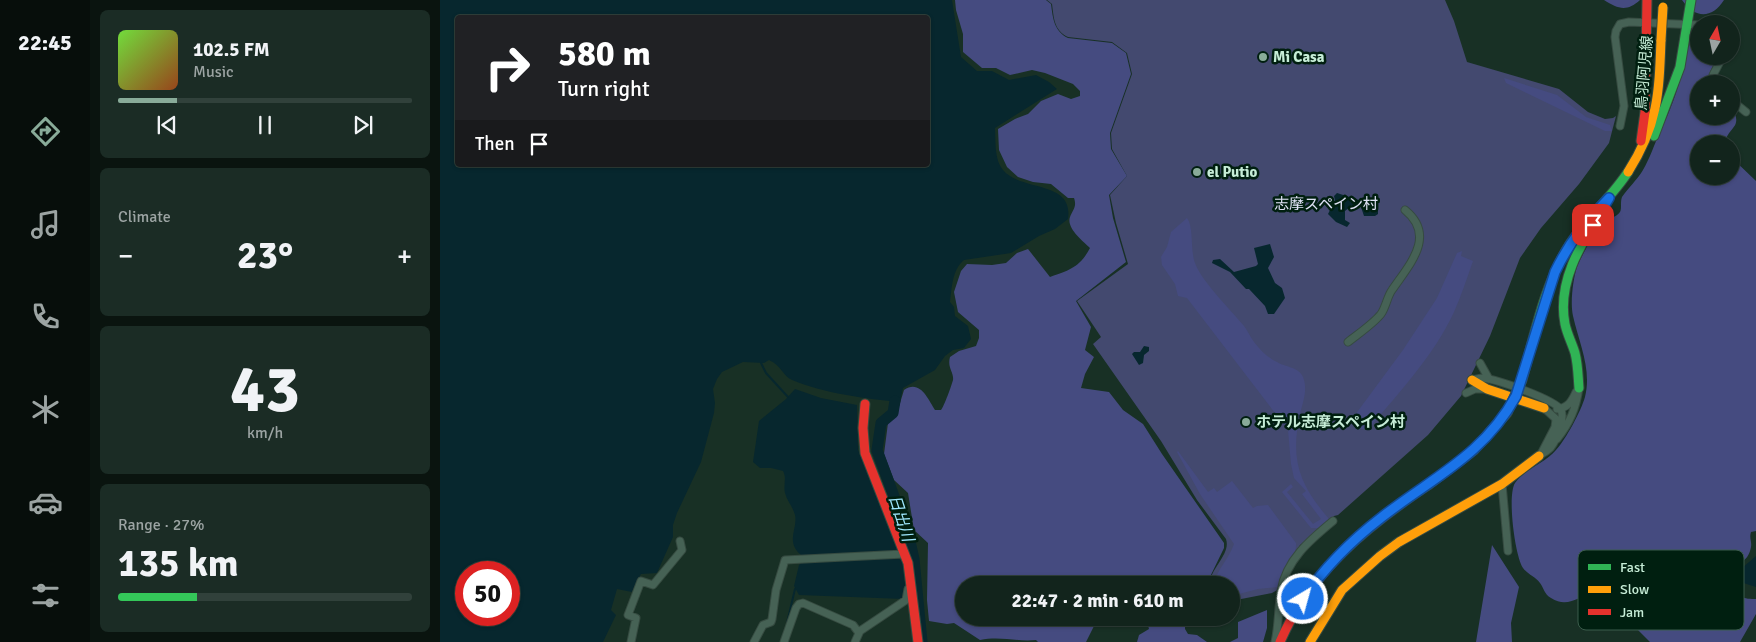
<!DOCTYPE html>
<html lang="en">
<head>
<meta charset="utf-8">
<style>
	body { margin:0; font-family:Signika,"Noto Sans JP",sans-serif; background:#1b2c25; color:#f1f3f6; height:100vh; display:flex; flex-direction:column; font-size:19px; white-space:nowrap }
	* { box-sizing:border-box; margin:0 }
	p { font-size:16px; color:#9ca4a3 }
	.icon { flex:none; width:28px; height:28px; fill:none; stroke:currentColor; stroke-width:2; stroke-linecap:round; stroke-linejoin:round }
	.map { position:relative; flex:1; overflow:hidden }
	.sheet { display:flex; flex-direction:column; gap:10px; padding:10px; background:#0a140f; width:350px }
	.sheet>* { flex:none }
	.guide { position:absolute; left:15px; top:15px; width:475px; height:152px; border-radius:5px; box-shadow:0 1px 4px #0004,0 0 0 1px #31413b; background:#202124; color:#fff; overflow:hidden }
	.needle { width:32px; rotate:9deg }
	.fabs { position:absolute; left:1250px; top:15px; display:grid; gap:10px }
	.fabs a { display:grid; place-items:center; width:50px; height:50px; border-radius:50%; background:#12241c; box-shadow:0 1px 4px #0004,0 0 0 1px #31413b; font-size:25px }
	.speed { position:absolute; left:15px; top:561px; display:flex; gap:10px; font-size:25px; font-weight:700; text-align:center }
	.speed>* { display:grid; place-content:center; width:65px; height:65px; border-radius:50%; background:#12241c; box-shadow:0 1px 4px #0004,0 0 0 1px #31413b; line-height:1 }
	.speed .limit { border:8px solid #d22; background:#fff; color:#111 }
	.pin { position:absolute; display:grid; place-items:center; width:42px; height:42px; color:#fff; margin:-21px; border-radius:10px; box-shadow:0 2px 8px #0006 }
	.me { position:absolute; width:55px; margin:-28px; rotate:37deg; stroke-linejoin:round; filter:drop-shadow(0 0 4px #0008) }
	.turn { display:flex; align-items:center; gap:18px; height:105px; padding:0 20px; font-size:22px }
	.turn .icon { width:65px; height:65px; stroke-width:2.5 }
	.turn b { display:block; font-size:35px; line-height:42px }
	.then { display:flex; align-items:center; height:48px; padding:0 20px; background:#0003; gap:10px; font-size:19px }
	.big { font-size:38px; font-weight:700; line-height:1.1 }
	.sheet .widget { flex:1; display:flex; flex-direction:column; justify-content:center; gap:8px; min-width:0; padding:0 18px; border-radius:8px; background:#1b2c25 }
	.sheet .dial { align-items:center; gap:0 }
	.dial b { font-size:65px; line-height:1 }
	.song { display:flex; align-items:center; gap:15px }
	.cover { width:60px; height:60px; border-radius:8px; background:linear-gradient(135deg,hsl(100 70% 55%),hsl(20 70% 35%)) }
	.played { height:5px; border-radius:2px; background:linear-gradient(90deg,#89ab99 20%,#31413b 20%) }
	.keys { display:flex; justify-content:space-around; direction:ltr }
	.heat { display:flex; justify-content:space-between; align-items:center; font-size:28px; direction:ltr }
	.charge { height:8px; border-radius:4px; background:linear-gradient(90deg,#34c759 27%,#31413b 0) }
	.trip { position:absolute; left:515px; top:576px; width:285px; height:50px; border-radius:25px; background:#12241c; box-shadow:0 1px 4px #0004,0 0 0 1px #31413b; font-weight:700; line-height:50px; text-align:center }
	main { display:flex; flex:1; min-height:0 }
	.tab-bar { display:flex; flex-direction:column; width:90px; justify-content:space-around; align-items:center; background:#070e0b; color:#9ca4a3 }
	.tab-bar .icon { width:35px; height:35px }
	.tab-bar .active { color:#89ab99 }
	.tab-bar b { font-size:22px; color:#f1f3f6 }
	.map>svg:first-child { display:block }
	.green { fill:#43496f }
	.forest { fill:#454b80 }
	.water { fill:#07272e; fill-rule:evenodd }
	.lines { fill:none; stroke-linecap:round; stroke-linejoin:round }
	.stream { stroke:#07272e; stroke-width:2 }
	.river { stroke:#07272e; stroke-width:11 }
	.street-casing { stroke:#364b41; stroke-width:9 }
	.fast-casing { stroke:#364b41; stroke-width:11 }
	.slow-casing { stroke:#364b41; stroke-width:11 }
	.jam-casing { stroke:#364b41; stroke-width:11 }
	.street { stroke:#466255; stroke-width:7 }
	.fast { stroke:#30b455; stroke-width:9 }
	.slow { stroke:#ff9f0a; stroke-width:9 }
	.jam { stroke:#e5322d; stroke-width:9 }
	.slow-bridge-casing { stroke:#364b41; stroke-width:11; stroke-linecap:butt }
	.jam-bridge-casing { stroke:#364b41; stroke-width:11; stroke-linecap:butt }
	.slow-bridge { stroke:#ff9f0a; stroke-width:9 }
	.jam-bridge { stroke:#e5322d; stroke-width:9 }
	.route-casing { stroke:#114b97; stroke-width:12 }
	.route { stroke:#1a73e8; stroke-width:9 }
	.poi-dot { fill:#89ab99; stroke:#001f10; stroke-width:2 }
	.labels { text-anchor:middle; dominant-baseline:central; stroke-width:5; stroke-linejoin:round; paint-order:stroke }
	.poi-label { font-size:15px; font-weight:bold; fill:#c6edd7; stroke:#001f10; text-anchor:start }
	.street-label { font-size:15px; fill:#c6edd7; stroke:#001f10 }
	.park-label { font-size:15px; fill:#e0e3f6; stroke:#001f10 }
	.water-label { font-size:16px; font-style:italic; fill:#9fe8ff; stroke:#001f10 }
	.key { fill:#001f10; stroke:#3b5d4c; stroke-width:1 }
	.key-label { font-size:14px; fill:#c6edd7 }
</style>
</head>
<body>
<main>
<nav class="tab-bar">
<b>22:45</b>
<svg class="icon active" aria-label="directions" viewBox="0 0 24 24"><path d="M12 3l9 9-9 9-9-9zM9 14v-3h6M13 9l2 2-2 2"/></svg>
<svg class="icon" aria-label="music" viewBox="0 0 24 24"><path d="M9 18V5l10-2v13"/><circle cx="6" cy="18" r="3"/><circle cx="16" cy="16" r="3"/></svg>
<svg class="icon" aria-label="phone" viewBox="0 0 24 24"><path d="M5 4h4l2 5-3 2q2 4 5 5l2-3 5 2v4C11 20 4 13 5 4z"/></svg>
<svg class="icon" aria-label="climate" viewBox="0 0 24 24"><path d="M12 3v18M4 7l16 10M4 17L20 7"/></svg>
<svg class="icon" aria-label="car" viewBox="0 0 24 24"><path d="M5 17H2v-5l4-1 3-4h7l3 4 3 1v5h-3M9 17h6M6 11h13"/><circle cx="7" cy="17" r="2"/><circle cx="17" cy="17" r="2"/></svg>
<svg class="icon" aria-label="filters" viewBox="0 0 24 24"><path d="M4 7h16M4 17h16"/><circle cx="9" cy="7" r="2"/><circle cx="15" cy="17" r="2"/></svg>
</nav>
<section class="sheet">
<div class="widget">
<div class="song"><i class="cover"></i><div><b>102.5 FM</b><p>Music</p></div></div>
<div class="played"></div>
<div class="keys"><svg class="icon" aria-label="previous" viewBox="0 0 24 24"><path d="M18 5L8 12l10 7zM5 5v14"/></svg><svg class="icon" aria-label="pause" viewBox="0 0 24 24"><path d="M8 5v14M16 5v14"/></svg><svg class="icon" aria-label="next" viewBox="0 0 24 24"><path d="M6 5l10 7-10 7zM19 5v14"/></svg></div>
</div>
<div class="widget"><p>Climate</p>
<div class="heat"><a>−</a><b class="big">23°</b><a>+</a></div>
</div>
<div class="widget dial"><b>43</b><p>km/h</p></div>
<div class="widget"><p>Range · 27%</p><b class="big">135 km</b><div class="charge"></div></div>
</section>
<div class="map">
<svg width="1316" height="642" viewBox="0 0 1316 642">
	<rect width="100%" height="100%" fill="#183025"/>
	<path class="green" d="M607 0H1005L1014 21 1027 62 1119 89 1148 112 1165 119 1173 118 1176 116 1169 143 1139 184 1101 228 1080 258 1050 336 1021 396 988 435 898 515 894 516 889 523 860 545 839 589 832 593 791 601V585H769C771 567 791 554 786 539L757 500 721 441 653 344 661 337 637 301 688 264 676 223 670 195 687 176 672 149 671 133 692 74 687 53 672 42 628 37C614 30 614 19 612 4Z"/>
	<path class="forest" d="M515 0H606L611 4C613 19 614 31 628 38L672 43 686 53 691 74 670 133 671 149 687 176 669 195 673 218 686 262 636 301 651 327 645 350 654 357 645 374 641 388 669 392 683 410 703 424 722 454 784 543V548L768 581V585H524V618H666L657 620 646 642H598L596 640C577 642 561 636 540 640L514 623 507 624 489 621 487 600 488 543 474 530 468 493 454 480 444 454 448 423 457 413 464 390C480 379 488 399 495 410H501C504 407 512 384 513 380 514 372 507 368 510 357L519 351 536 346 539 338V330L518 312 514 292 521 271 527 264 552 265 566 263 577 253 588 249 610 277C630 270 640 267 650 248 643 241 626 228 630 217 633 209 637 207 634 198H628L611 184 593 182 578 177 567 167 559 150 558 129 575 119 588 114 601 101 618 94 631 99 640 96V91L633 84 605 73 592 70 570 75 556 68H542L523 52V34L516 10Z
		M1164 0H1200C1187 12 1178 9 1164 0Z
		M1242 0H1284C1272 19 1255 19 1242 0Z
		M1253 29H1259V56H1278L1270 72 1271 84H1259V116H1291V106C1305 129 1287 126 1285 144H1259V176H1291V157L1316 181V531L1311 532C1309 538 1312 542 1311 547 1307 569 1287 565 1272 562L1268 566C1272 578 1289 591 1300 596 1305 599 1311 599 1316 599V614L1300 642H1210L1198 630 1193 622 1186 616 1170 613 1165 608 1161 595C1141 590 1131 611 1111 598 1104 594 1104 588 1100 583 1096 577 1087 574 1083 568 1075 556 1067 496 1075 483 1085 469 1105 463 1116 450 1126 439 1141 411 1145 397 1152 369 1139 343 1133 316 1130 303 1133 279 1137 267 1140 259 1155 231 1161 224 1166 219 1176 218 1180 212 1182 208 1180 202 1182 197 1188 188 1197 180 1203 170 1210 158 1214 145 1220 132 1237 97 1244 70 1250 32Z
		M1064 78 1117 95 1146 117 1170 125 1172 131H1165L1066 83Z
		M747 218C754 227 750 250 755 263 762 282 790 309 804 326 808 331 810 337 814 342 820 350 828 358 837 362 845 367 859 367 863 377 868 390 863 401 860 414 850 460 859 484 889 519L888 523 880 528H871L842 492 851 484 853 487 847 492 873 524 881 519 862 494 866 491 854 478 851 464 848 430 747 298 738 296 735 284 722 265 721 257 727 247 731 232Z
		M1022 251 1021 256 1033 261C1027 278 1021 296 1014 312 994 355 961 390 932 425L928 429H921L915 415 963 350 997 298 1017 253Z
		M738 451 768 492 774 488 777 492 792 481 813 508 817 506 828 505 856 543C857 557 843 574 838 587L818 589 791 596V585H774C775 572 789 559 794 544L760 494 737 452Z
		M1052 545 1079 587 1071 623 1072 642H1036Z
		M827 610V628L823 642H790L798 638V622Z
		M706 618H745V629L748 634 757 635 767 642H697L699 635 709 629Z"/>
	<path class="water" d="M0 0H512L521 57 537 71H552L569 80 596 75 609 82 617 89 555 128C556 141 554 159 563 170 581 192 634 180 628 219L615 229 599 236 571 253 524 260C512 270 512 287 510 302L514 307 515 316 528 326 531 339 524 348 513 350 505 356 495 370 463 388 460 402C428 399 382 393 352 380 343 376 341 365 329 360L324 363 303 362 282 372 277 379 273 389 275 403 274 413 261 462 237 513 233 525V537L217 573 201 574 192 592 177 589 171 610 176 615 163 642H0ZM18 18H488V165H18ZM26 572H69V615H26Z
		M897 193 928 203 938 210V214L935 216H924L921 207 912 205 905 211V220L910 223 907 227 896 222 888 214 891 208 895 206 896 204 894 196Z
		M830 244 834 257 828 268 835 283 842 288 845 298 834 314H828L825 306 809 289H806L790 272 772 263 773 260 780 259 794 272 816 266 818 264 814 248Z
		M704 346 709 347V351L704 355 703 363 699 365 692 354 694 352H700Z
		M355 389 381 398 417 405 418 450 459 547 458 552 362 558 361 555C345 541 358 529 355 515 353 507 347 501 345 493 343 485 347 478 343 471L331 468H320L313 462 319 421 346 399Z
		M1316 556V587C1308 584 1298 583 1294 575Z
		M458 558 463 562 466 592 464 599 359 595 354 586 359 565 361 563Z"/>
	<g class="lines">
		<path class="stream" d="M321 363 326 373 348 397
			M347 623 355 589"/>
		<path class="river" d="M455 401 453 413 441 423 437 450 469 537 474 559 482 642"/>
		<g class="street-casing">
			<path id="street" d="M1275 84 1273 75 1283 56
				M1291 100 1306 112
				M1180 126 1184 106 1175 37 1176 31 1180 24 1189 22 1259 25
				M908 342C918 334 933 324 941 314 946 307 947 297 952 290 969 265 997 236 965 210
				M1040 363 1049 379
				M1032 380C1036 379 1039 378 1043 378 1056 379 1116 400 1121 410 1125 419 1117 439 1111 447 1109 450 1103 453 1099 456
				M1026 393 1035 389H1047
				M1117 409C1128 408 1132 401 1136 392
				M1117 439C1130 423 1136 408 1139 388
				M1101 454 1115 427 1116 419 1104 408
				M1062 484 1068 551
				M191 642 196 618 188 615 201 581 213 585 242 550 240 541
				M314 642 323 625 331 622 332 619 336 590 345 560 464 554 465 558
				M344 642 356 608 359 604 363 603 413 625 419 633
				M415 642 420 631 466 600 468 589
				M835 642C839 625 838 608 841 591 846 560 870 540 893 521"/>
		</g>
		<g class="fast-casing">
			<path id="fast" d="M1214 136 1240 67 1251 0
				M1082 380C1095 334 1104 285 1130 244 1147 218 1171 198 1188 172
				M1139 388C1138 376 1138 365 1135 353 1132 343 1127 334 1125 324 1117 283 1140 245 1161 212"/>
		</g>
		<g class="slow-casing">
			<path id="slow" d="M1188 172C1218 125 1219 94 1221 40
				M1032 380 1047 389 1104 408
				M988 485 1034 450 1067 413
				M870 642 902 590 940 556 959 542 1062 484 1099 456"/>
		</g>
		<g class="jam-casing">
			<path id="jam" d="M1201 141 1205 112 1207 0
				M425 404 423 428 425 453 468 563 478 642
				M840 642C870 572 927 526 988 485"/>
		</g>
		<use href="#street" class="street"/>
		<use href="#fast" class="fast"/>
		<use href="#slow" class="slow"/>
		<use href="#jam" class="jam"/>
		<g class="slow-bridge-casing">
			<path id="slow-bridge" d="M1221 40 1223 7"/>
		</g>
		<g class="jam-bridge-casing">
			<path id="jam-bridge" d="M1067 413 1082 380"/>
		</g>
		<use href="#slow-bridge" class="slow-bridge"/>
		<use href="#jam-bridge" class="jam-bridge"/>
	</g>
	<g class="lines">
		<g class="route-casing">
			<path id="route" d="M863 599C884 568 912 540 942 517 993 477 1043 456 1076 396L1115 272C1130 241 1145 223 1169 198L1153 225"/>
		</g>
		<use href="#route" class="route"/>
	</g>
	<g class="poi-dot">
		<circle cx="823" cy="57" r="5"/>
		<circle cx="757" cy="172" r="5"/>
		<circle cx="806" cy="422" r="5"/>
	</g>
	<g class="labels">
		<g class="poi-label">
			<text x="833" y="57">Mi Casa</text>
			<text x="767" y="172">el Putio</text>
			<text x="816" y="422">ホテル志摩スペイン村</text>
		</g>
		<g class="street-label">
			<text transform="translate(1204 73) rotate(-85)">鳥羽阿児線</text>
		</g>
		<g class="park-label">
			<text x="886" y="204">志摩スペイン村</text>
		</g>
		<g class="water-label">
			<text transform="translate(461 518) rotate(72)">日出川</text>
		</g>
	</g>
	<rect x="1138" y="550" width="166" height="80" rx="8" class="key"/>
	<rect x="1148" y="564" width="23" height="6" fill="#30b455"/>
	<rect x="1148" y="586" width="23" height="7" fill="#ff9f0a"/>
	<rect x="1148" y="609" width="23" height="6" fill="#e5322d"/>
	<g class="key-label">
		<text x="1180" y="572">Fast</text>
		<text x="1180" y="594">Slow</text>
		<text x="1180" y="617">Jam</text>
	</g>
</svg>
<div class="fabs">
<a><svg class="needle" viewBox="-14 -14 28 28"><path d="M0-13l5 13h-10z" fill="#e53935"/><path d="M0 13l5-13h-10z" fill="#9ca4a3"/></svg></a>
<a>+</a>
<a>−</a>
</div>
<div class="speed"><div class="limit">50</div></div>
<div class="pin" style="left:1153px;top:225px;background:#d93025"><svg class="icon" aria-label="arrive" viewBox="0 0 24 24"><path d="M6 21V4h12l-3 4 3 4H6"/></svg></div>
<svg class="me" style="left:863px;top:599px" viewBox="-20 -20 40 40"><circle r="17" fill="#1a73e8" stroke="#fff" stroke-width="3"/><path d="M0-11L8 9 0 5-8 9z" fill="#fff"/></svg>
<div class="trip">22:47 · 2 min · 610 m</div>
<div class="guide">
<div class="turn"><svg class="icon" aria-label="right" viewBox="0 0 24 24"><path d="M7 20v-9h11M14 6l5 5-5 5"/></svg><div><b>580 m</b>Turn right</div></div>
<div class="then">Then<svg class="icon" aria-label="arrive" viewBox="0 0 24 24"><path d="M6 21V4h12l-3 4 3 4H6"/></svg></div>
</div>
</div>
</main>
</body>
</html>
